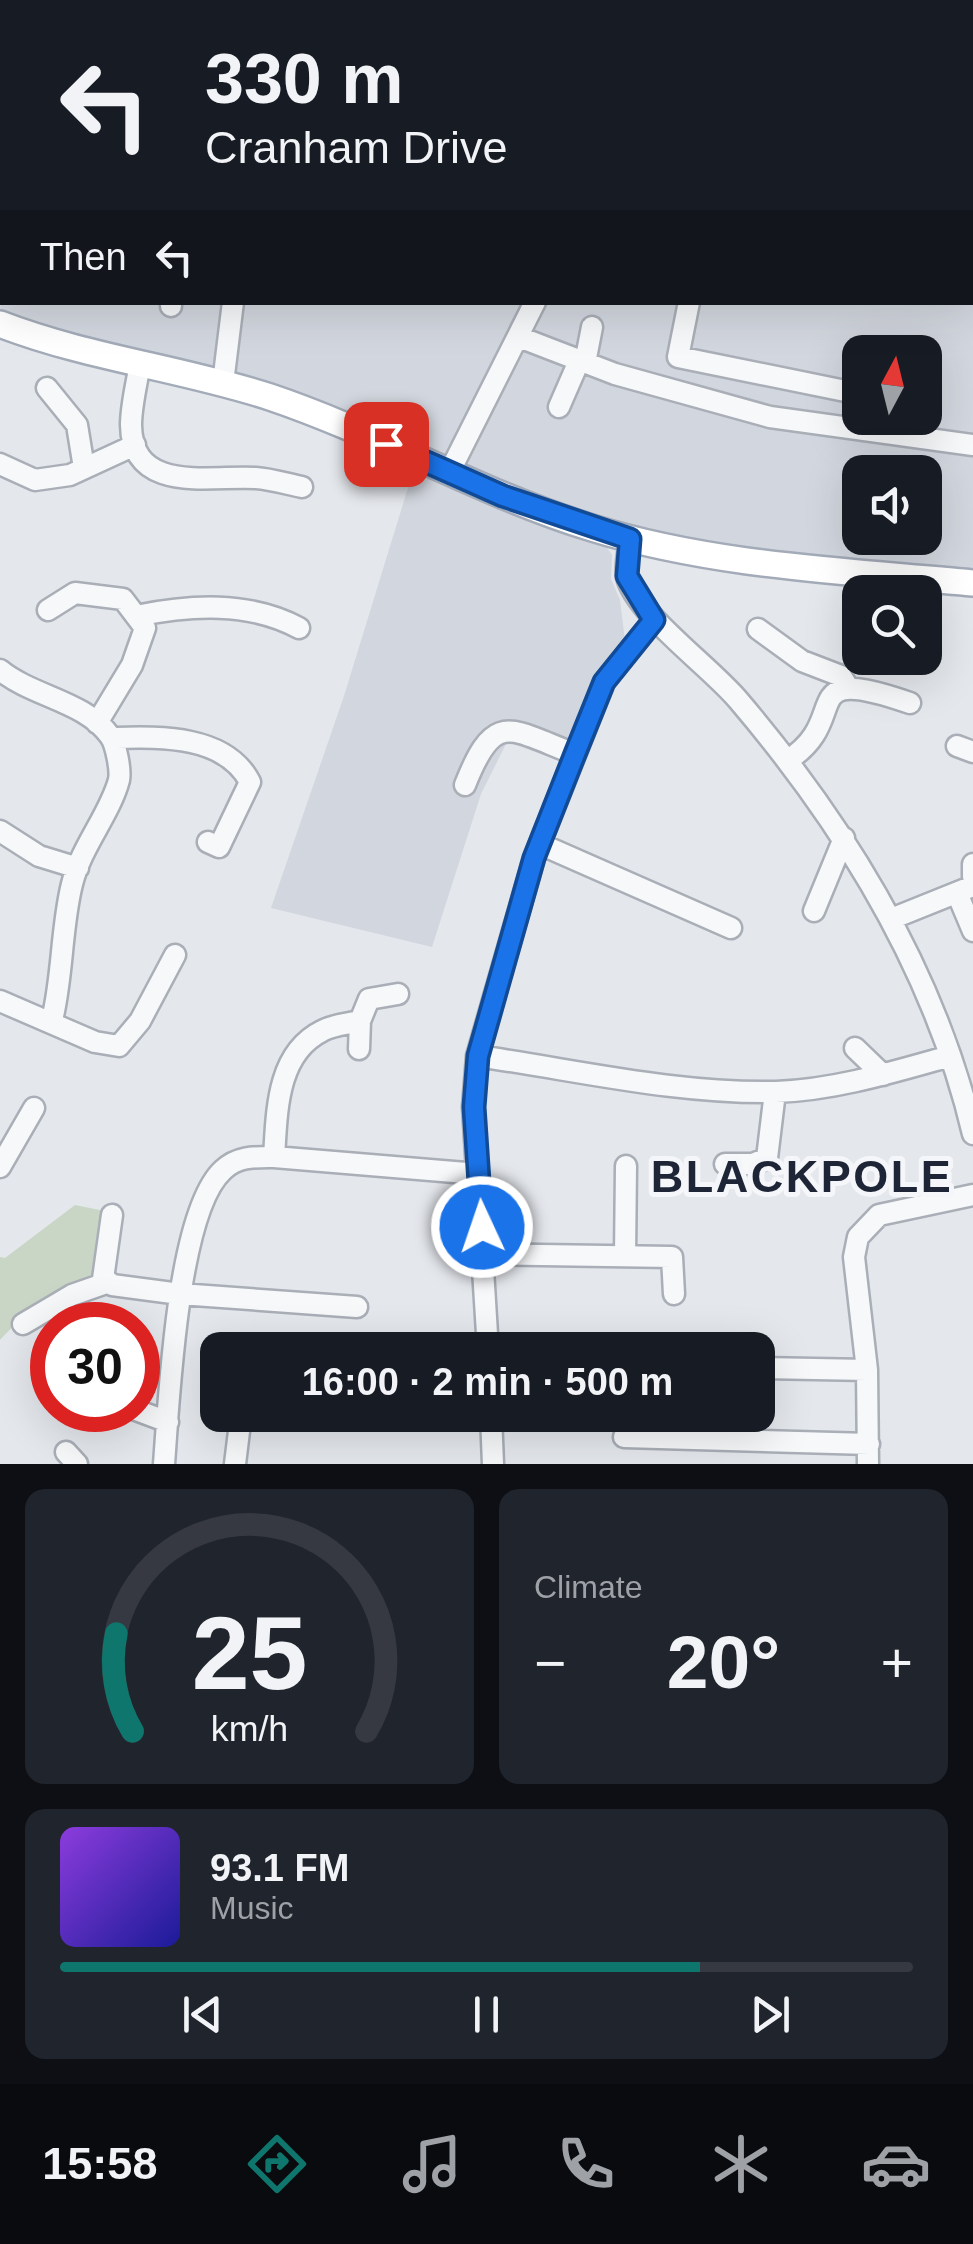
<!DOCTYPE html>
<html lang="en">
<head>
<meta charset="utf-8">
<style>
	body { margin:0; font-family:Helvetica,sans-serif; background:#20242c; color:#f1f3f6; height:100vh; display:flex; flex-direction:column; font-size:38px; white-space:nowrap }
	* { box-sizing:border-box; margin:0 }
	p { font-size:32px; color:#9ea1a6 }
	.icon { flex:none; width:55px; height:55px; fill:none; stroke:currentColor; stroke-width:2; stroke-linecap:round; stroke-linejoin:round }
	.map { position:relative; height:1464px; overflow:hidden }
	.panel { display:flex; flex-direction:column; gap:25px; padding:25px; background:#0d0f14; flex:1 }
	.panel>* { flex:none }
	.hud { position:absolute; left:0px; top:0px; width:975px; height:305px; box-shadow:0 10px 40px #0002; background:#171b24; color:#f1f3f6; overflow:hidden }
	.needle { width:65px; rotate:7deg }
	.buttons { position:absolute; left:842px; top:335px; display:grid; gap:20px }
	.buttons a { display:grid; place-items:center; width:100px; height:100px; border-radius:20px; background:#171b24; box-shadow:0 10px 40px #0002; font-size:50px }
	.speed { position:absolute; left:30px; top:1302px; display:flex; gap:20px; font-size:50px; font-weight:700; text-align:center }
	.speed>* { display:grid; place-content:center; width:130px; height:130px; border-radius:50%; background:#171b24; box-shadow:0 10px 40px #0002; line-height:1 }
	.speed .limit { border:15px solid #d22; background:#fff; color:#111 }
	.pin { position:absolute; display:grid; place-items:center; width:85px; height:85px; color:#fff; margin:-42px; border-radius:20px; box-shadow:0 5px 15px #0006 }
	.me { position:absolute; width:110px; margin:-55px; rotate:357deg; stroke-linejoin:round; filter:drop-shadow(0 0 8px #0008) }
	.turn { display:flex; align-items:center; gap:35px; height:210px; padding:0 40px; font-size:45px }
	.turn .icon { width:130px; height:130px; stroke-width:2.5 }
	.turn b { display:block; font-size:70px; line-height:85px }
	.then { display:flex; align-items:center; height:95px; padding:0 40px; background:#0003; gap:20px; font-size:38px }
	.big { font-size:75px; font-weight:700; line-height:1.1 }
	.panel .tile { flex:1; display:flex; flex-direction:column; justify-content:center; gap:15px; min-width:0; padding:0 35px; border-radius:20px; background:#20242c }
	.panel .dial { align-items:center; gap:0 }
	.dial svg { height:260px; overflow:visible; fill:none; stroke:#363941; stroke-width:7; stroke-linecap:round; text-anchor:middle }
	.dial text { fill:#f1f3f6; stroke:none }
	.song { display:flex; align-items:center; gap:30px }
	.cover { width:120px; height:120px; border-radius:15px; background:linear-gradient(135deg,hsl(270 70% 55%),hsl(240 70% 35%)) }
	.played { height:10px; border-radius:5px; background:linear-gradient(90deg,#0f766e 75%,#363941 75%) }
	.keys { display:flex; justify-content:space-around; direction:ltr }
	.heat { display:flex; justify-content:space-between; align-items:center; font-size:55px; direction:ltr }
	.panel .tiles { flex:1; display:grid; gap:25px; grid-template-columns:1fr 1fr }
	.tile:last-child { grid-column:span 2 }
	.trip { position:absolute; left:200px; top:1332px; width:575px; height:100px; border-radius:20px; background:#171b24; box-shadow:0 10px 40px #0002; font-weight:700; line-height:100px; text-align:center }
	.menu { display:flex; height:160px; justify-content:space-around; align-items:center; background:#090b0e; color:#9ea1a6 }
	.menu .icon { width:70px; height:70px }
	.menu .on { color:#0f766e }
	.menu b { font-size:45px; color:#f1f3f6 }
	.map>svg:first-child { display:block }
	.built { fill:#d2d6de; fill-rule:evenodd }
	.green { fill:#c9d6c5 }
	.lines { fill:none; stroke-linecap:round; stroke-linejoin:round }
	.canal { stroke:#9fb4cc; stroke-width:14 }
	.minor-casing { stroke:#a9aeb7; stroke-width:25 }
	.major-casing { stroke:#a3abb8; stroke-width:30 }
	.minor { stroke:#f7f8fa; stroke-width:20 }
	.major { stroke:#fff; stroke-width:25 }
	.route-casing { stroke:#114b97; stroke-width:25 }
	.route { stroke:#1a73e8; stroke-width:18 }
	.labels { text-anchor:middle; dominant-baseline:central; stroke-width:10; stroke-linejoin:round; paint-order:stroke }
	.district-label { font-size:45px; font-weight:bold; letter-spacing:2.5px; fill:#1d2536; stroke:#f4f6f9 }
</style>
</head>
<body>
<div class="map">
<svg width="973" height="1464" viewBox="0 0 973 1464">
	<rect width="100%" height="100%" fill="#e4e7ec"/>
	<path class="built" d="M939 0H973V575L838 564 635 530 0 316 2 261V302H972V2H928ZM860 352H925V418H860ZM860 472H925V538H860Z
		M415 465 604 543 612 555 611 579 620 600 625 641 563 762 507 742 481 794 432 947 271 908 344 696Z"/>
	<path class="green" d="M75 1205 110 1212 105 1286C54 1284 33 1305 0 1340V1257L5 1258Z"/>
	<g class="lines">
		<path class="canal" d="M824 2 835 0
			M0 162H2"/>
		<g class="minor-casing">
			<path id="minor" d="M13 2 15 0
				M75 2 77 0
				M105 2 107 0
				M972 94 973 97
				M972 120H973
				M0 127 2 126
				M689 302 678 357 860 394
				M171 306V302
				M519 337 615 374 770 417 973 445
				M140 363C137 383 131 405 131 425 132 495 211 475 256 478 271 479 287 484 302 487
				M585 363 592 327
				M223 383 233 302
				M47 388 77 425 84 468
				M559 407 579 361
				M0 464 35 480 70 475 135 445
				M449 473 535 302
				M630 539C629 550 625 566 627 577 636 614 712 668 739 701 846 827 935 972 973 1134
				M48 610 75 593 123 599 145 628 132 665 97 723
				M136 616C190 605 249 601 299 628
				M758 629 802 661 841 676 848 687
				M0 670C33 697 85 701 110 736 116 744 121 770 119 780 110 814 81 847 72 884 61 928 63 976 52 1020
				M112 738C158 737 225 734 250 782L219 847 208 842
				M957 746 973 752
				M788 760C854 718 791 662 910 703
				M465 785C495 709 509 729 575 754
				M0 831 39 856 78 868
				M540 844 731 928
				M973 864V877
				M957 893 973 931
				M814 911 844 838
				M891 919 973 886
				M0 1001 95 1042 119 1046 140 1021 175 955
				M855 1048 883 1075
				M359 1049 360 1021 369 999 398 994
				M477 1056C576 1070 676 1094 776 1092 835 1090 893 1072 950 1056
				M274 1157C277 1113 276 1054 322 1031 332 1025 348 1024 360 1021
				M725 1164H753L767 1158 775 1092
				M0 1167 34 1108
				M112 1215 103 1279 112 1285 180 1294 357 1307
				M483 1254 672 1257 674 1294
				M625 1256 626 1166
				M23 1324 72 1295 109 1282
				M488 1350 473 1107 477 1056 534 858 567 775 604 682 654 620
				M758 1368 867 1370
				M136 1410 168 1422
				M491 1415 493 1464
				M624 1437 869 1444
				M66 1452 77 1464
				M164 1464C169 1401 177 1212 223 1170 238 1156 255 1157 274 1157L478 1174
				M235 1464 241 1415
				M868 1464 867 1370 854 1257 858 1237 879 1215 973 1195"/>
		</g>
		<g class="major-casing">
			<path id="major" d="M145 2 146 0
				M0 229 2 224
				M0 324C88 358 181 368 270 397 380 434 481 494 592 528 714 566 846 571 973 583"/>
		</g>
		<use href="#minor" class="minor"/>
		<use href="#major" class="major"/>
	</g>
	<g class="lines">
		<g class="route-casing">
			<path id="route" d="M386 444 503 496 630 539 627 576 654 620 604 682 575 754 534 858 478 1056 474 1107 482 1227"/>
		</g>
		<use href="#route" class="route"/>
	</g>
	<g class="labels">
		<g class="district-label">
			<text x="802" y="1176">BLACKPOLE</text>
		</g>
	</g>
</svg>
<div class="buttons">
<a><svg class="needle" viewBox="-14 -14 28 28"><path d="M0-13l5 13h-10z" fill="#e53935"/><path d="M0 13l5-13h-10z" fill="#9ea1a6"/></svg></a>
<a><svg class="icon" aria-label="sound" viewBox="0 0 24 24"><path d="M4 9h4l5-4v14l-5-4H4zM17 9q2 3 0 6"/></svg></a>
<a><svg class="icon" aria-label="search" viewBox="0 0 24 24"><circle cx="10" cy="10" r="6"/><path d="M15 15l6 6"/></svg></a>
</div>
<div class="speed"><div class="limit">30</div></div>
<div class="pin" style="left:386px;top:444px;background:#d93025"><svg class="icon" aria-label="arrive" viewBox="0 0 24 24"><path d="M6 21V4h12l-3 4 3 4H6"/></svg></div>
<svg class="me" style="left:482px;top:1227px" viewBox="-20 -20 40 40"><circle r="17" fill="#1a73e8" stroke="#fff" stroke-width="3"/><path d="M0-11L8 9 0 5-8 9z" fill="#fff"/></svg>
<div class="trip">16:00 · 2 min · 500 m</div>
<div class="hud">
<div class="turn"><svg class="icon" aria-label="left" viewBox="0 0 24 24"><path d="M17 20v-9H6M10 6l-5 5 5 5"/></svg><div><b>330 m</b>Cranham Drive</div></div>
<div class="then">Then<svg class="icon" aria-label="left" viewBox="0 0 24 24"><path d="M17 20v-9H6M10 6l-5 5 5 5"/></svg></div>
</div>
</div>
<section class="panel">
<div class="tiles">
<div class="tile dial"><svg viewBox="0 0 100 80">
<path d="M14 69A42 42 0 1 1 86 69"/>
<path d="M14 69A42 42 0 0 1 9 39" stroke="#0f766e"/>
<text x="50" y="56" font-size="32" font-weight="700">25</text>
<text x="50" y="72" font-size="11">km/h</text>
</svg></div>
<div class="tile"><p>Climate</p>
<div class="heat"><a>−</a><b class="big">20°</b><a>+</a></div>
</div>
<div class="tile">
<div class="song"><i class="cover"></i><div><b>93.1 FM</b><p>Music</p></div></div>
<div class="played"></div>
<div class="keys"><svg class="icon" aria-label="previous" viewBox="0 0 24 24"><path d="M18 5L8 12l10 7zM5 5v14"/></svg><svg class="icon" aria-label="pause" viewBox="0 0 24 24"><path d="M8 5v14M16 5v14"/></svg><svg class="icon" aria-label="next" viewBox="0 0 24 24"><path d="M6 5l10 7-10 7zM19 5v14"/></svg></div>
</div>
</div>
</section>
<nav class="menu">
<b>15:58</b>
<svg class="icon on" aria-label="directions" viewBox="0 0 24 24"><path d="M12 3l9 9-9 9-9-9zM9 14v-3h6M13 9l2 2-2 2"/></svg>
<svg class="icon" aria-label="music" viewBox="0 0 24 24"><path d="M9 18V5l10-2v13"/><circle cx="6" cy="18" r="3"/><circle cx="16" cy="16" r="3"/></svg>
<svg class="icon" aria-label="phone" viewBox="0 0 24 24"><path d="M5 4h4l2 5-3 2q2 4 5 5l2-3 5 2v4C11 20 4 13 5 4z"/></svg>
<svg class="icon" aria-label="climate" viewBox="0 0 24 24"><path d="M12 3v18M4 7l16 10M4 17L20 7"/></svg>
<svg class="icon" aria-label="car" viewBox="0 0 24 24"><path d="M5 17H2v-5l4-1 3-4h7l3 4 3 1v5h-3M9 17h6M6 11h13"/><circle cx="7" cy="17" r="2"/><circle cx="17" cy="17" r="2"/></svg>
</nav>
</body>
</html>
